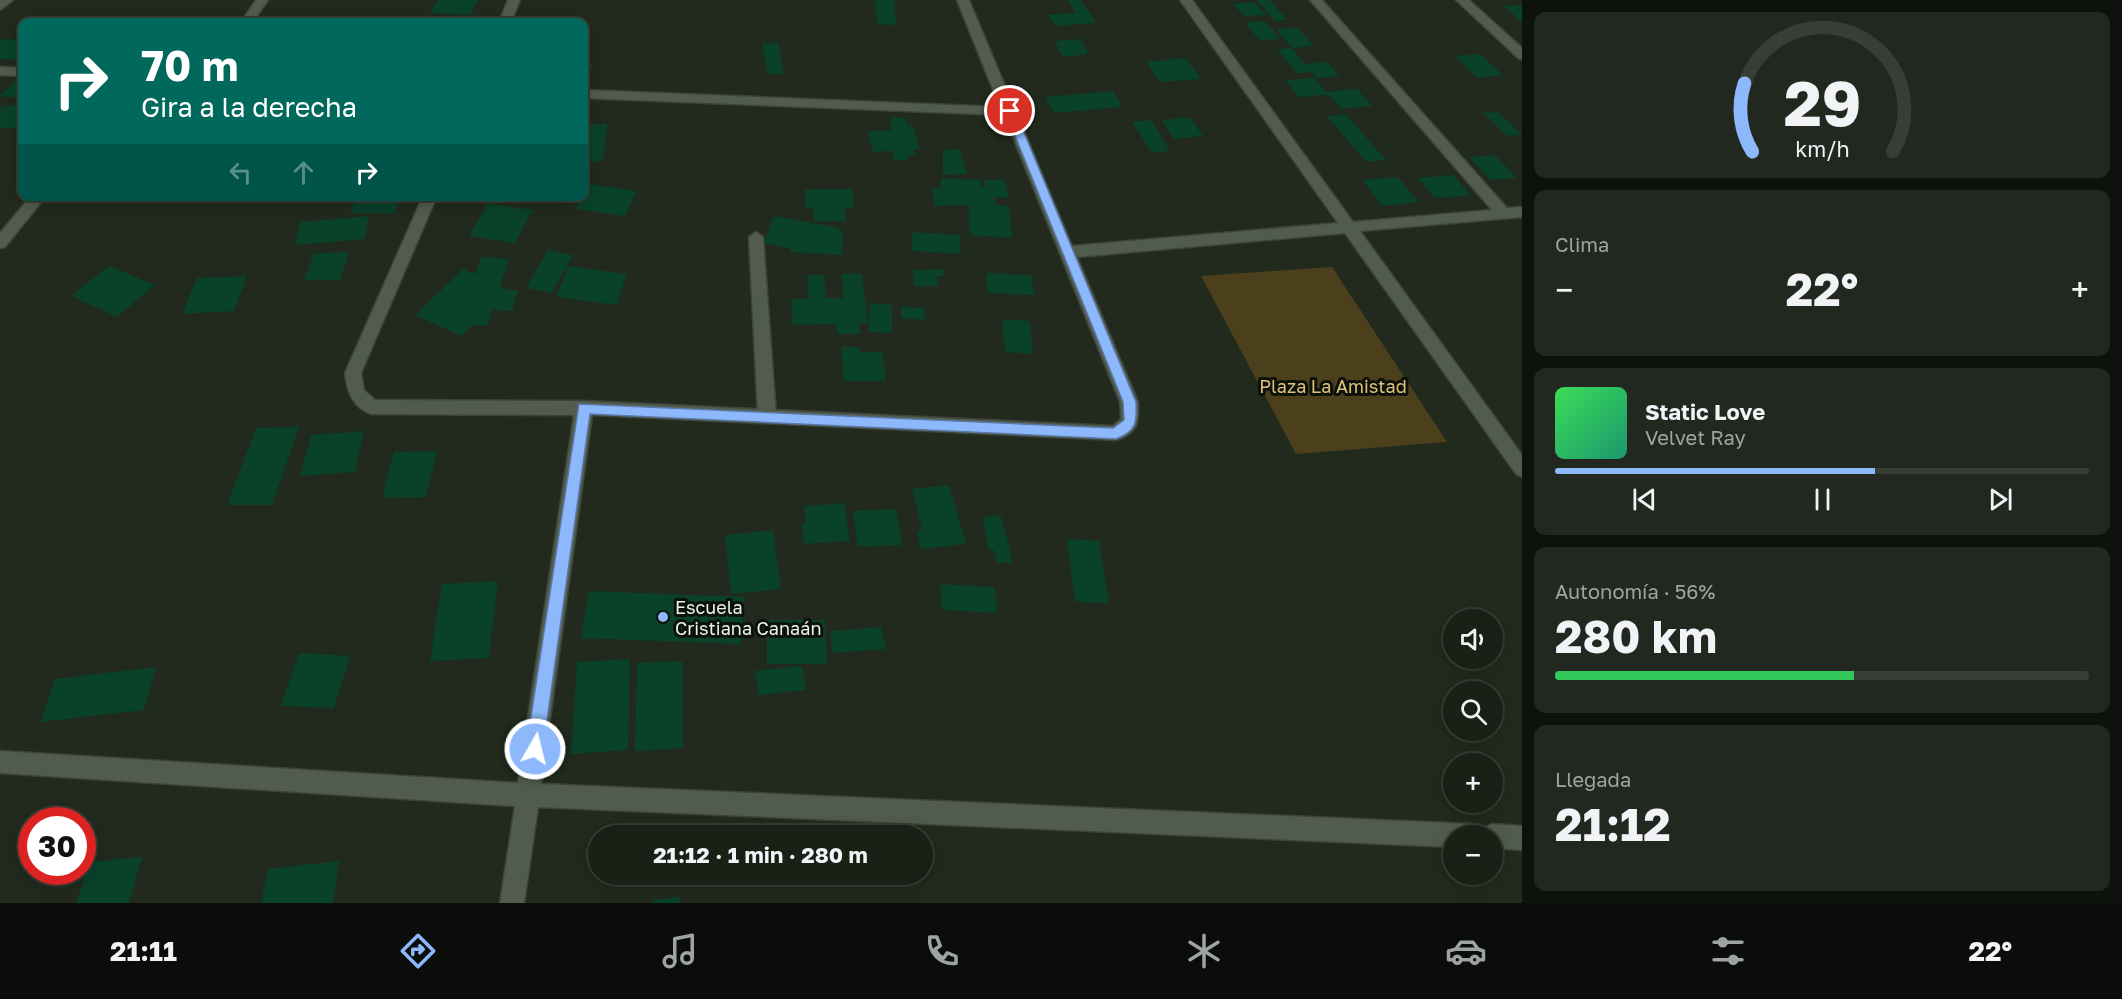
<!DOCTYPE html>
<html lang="es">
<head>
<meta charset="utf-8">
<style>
	body { margin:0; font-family:"Golos Text",sans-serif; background:#22281f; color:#f1f3f6; height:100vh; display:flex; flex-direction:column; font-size:22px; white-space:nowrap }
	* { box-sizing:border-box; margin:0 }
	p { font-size:20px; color:#9fa3a1 }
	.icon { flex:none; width:33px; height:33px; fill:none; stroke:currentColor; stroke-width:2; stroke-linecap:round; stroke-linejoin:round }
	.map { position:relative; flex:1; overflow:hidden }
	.panel { display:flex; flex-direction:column; gap:12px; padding:12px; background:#0e120c; width:600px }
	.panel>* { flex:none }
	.top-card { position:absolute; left:18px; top:18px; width:570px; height:183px; border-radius:12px; box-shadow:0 3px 15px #0003,0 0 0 2px #373e35; background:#00695c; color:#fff; overflow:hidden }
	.controls { position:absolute; left:1443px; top:609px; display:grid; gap:12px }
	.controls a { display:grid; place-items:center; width:60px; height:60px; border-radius:50%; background:#192016; box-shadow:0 3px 15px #0003,0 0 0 2px #373e35; font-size:30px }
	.speed { position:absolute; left:18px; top:807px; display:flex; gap:12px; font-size:30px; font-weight:700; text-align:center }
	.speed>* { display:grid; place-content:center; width:78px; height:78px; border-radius:50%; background:#192016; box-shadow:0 3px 15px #0003,0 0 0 2px #373e35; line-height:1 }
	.speed .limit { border:9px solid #d22; background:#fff; color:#111 }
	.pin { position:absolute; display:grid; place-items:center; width:51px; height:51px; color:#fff; margin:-26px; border:3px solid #fff; border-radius:50%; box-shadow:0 2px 6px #0007 }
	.me { position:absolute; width:66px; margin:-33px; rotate:8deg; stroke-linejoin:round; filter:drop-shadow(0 0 4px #0008) }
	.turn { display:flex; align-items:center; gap:21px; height:126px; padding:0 24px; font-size:27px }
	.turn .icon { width:78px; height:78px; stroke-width:2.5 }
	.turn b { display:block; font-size:42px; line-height:51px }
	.lanes { display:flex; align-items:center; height:57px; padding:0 24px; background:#0003; justify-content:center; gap:30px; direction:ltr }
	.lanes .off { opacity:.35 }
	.big { font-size:45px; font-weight:700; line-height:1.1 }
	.panel .card { flex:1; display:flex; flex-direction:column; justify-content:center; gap:9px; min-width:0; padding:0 21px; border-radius:12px; background:#22281f }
	.panel .dial { align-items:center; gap:0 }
	.dial svg { height:156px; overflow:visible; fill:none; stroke:#373e35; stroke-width:7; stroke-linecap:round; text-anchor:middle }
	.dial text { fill:#f1f3f6; stroke:none }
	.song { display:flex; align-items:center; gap:18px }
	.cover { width:72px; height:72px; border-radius:9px; background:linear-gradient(135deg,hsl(130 70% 55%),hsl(160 70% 35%)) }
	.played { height:6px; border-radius:3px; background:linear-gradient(90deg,#8db9fc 60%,#373e35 60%) }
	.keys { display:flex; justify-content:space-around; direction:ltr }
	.heat { display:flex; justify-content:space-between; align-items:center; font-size:33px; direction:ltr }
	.charge { height:9px; border-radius:4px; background:linear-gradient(90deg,#34c759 56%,#373e35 0) }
	.trip { position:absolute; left:588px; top:825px; width:345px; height:60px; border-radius:30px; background:#192016; box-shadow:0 3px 15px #0003,0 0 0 2px #373e35; font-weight:700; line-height:60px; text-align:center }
	.tab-bar { display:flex; height:96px; justify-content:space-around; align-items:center; background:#0a0d09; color:#9fa3a1 }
	.tab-bar .icon { width:42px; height:42px }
	.tab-bar .current { color:#8db9fc }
	.tab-bar b { font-size:27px; color:#f1f3f6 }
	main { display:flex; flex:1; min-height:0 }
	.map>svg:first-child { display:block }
	.green { fill:#4c3f1b }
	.building { fill:#09412b }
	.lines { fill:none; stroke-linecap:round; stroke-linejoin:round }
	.service-casing { stroke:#3c4339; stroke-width:3 }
	.minor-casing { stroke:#3c4339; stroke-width:3 }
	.service { fill:#515c4d; fill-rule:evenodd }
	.minor { fill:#515c4d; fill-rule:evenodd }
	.route { fill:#8db9fc; stroke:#5c78a4; stroke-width:1.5 }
	.poi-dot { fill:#8db9fc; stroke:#0d110b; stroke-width:2 }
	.labels { text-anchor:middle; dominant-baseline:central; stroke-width:6; stroke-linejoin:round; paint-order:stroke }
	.park-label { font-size:18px; fill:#dfc278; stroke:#0d110b }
	.poi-label { font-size:18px; fill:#ecf2ea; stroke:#0d110b; text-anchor:start }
</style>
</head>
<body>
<main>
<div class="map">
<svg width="1522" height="903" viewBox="0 0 1522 903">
	<rect width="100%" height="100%" fill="#212a1d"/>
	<path class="green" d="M1332 267 1447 442 1296 454 1201 276Z"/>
	<path class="building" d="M438 0H478L470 15 430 13Z
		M875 0H894L896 25 877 24Z
		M1068 0H1081L1096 23 1055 26 1048 15 1076 13Z
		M1257 0H1270L1287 20 1275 21Z
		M1254 2 1266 15 1244 16 1233 4Z
		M1522 5V22L1504 6Z
		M333 16 331 22H276L278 18Z
		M1265 21 1280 39 1259 40 1245 22Z
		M1298 28 1314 46 1292 48 1305 64 1327 62 1340 76 1317 78 1312 72 1297 73 1277 49 1292 48 1276 29Z
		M0 39 22 40V60L0 59Z
		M1080 39 1089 54 1063 57 1054 41Z
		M778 43 784 74H767L762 44Z
		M1480 54 1503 75 1477 78 1455 56Z
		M1186 58 1201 79 1160 82 1146 62Z
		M584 62 593 64 584 79Z
		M1314 78 1326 92 1357 89 1372 106 1341 109 1329 95 1299 97 1285 80Z
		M16 80 22 81V98L0 96Z
		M1113 91 1122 107 1054 113 1045 97Z
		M22 105V128H0V110L3 106Z
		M1498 112 1522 135 1507 136 1483 113Z
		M1347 115 1386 160 1366 162 1327 116Z
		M891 117 905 118 906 125H913L920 150H914L915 155H908V160H894L892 151 873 152 868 131 891 130Z
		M1190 117 1203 136 1174 139 1162 120Z
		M1151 120 1170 151 1152 153 1132 122Z
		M584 124H607L603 161 584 162Z
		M960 149 967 174 943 175V150Z
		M1495 155 1517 178 1490 180 1469 157Z
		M1453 175 1471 195 1435 198 1418 178Z
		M1398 177 1419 202 1382 206 1362 180Z
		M941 178 981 180 982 187 985 186 984 180H1005L1009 198 994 197 996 205 1009 206 1012 238 970 235 968 205 935 206 931 188H941Z
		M589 184 636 191 625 216 576 209Z
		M805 189H852L854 208H845L846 221H814L813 208H806Z
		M357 196H401L394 213H350Z
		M488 203 533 210 515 243 469 236Z
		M369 216 365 239 295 245 300 222Z
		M774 216 840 228 839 232H843L842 255 790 252V248L764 243Z
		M912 232 960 235 961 254 912 251Z
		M548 250 573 255 552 293 526 288Z
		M349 252 340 280H304L314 253Z
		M481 257 509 259 500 285 506 289 518 290 512 311 492 310 487 326 472 325 461 336 415 315 463 269 475 274Z
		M109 266 155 285 117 317 71 296Z
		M569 266 627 274 616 305 556 297Z
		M943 269 944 276H937L939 286H915L913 270Z
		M986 273 1031 275 1034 295 988 293Z
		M841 274H862L868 323H859L861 334H838L836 324 793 325 791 299H808L807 275H824L826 298H844Z
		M247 276 234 311 182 314 197 278Z
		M870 303 892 305V333L869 332Z
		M901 307 924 308 925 320 901 318Z
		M1002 319 1030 321 1033 354 1005 352Z
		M841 347H860V352H882L886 381H844Z
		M299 427 272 505H227L256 428Z
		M364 431 355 472 300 476 311 435Z
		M437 451 426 497 382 498 394 452Z
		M949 485 966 544 921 549 917 531 922 530 912 489Z
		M844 503 850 541 804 544 802 524 806 523 804 506Z
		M896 509 902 545 858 547 853 511Z
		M1001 516 1010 550 1012 563H997L994 550H989L982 517Z
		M773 530 781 589 731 594 725 535Z
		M1067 539 1099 541 1109 604 1075 601Z
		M498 581 489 658 430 661 442 584Z
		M940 584 995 587 997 613 942 610Z
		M589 591 744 597 741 644 581 638Z
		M767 620H825L827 664H767Z
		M881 627 886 649 832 653 830 631Z
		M299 653 350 656 334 708 281 706Z
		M630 659 628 750 571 754 577 662Z
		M682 661 683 748 635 751 637 663Z
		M802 666 806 690 758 695 755 671Z
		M156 667 144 710 40 722 55 679Z
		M142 857 129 903H76L90 862Z
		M339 861 333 903H261L268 869Z
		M680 897V903H653V900Z"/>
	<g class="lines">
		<g class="service-casing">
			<path id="service" d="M756 232 763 237 776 416 773 421 767 423 761 421 758 416 749 237Z"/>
		</g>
		<g class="minor-casing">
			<path id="minor" d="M0 0H13L0 10Z
				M256 0H268L253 22H241Z
				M508 0H520L511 22H499Z
				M957 0H969L1072 246 1338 223 1180 0H1192L1353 222 1492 210 1310 0H1322L1507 208 1522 207V217L1360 231 1522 455V477L1516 474 1345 233 1077 257 1138 402C1139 423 1138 433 1116 440L592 415 541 784 1472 824 1480 828 1482 832 1484 828 1492 824 1522 826V850L1492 848V836H1454V847L538 807 524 903H500L515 806 0 773V751L518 783 574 415 371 414C352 407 347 391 345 373L423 196H437L361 373 364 390 375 400 584 401 1113 426 1121 419 1120 402 1004 115 584 98V90L1000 107Z
				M1456 0H1469L1522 48V59L1518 58Z
				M0 67 22 68V76L0 75Z
				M31 196H46L5 247 0 248V233Z"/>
		</g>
		<use href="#service" class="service"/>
		<use href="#minor" class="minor"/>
	</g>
	<path class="route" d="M1010 108 1015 111 1136 402C1137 422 1137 431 1116 439L590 414 543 749 541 755 535 758 529 755 526 749 579 404 1113 428 1124 420 1123 402 1005 111Z"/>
	<circle class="poi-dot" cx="663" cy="617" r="6"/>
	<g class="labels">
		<g class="park-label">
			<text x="1333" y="386">Plaza La Amistad</text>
		</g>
		<g class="poi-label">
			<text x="675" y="607">Escuela<tspan x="675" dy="21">Cristiana Canaán</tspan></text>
		</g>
	</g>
</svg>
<div class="controls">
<a><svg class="icon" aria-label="sound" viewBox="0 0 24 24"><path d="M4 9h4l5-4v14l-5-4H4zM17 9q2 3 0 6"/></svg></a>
<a><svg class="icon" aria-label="search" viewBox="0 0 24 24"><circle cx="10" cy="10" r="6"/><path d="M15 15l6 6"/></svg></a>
<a>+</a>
<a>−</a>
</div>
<div class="speed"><div class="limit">30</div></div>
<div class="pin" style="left:1010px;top:111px;background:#d93025"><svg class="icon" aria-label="arrive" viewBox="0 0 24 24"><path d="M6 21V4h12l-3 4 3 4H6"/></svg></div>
<svg class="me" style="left:535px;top:749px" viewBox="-20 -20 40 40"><circle r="17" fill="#8db9fc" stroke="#fff" stroke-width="3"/><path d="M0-11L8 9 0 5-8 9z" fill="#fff"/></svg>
<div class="trip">21:12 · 1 min · 280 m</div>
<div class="top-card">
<div class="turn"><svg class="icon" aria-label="right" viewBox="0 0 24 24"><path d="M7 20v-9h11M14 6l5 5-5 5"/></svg><div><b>70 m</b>Gira a la derecha</div></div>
<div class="lanes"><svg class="icon off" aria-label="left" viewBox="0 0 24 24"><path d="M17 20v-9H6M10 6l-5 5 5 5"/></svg><svg class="icon off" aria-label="ahead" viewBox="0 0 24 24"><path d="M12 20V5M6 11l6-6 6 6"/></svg><svg class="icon" aria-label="right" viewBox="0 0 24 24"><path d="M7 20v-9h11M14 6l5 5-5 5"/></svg></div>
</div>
</div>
<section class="panel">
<div class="card dial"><svg viewBox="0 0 100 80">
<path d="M14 69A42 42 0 1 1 86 69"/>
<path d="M14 69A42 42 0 0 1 10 34" stroke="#8db9fc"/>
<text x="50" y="56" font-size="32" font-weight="700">29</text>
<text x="50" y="72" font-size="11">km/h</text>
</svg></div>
<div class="card"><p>Clima</p>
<div class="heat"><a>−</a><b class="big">22°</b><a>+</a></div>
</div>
<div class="card">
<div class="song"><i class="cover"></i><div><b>Static Love</b><p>Velvet Ray</p></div></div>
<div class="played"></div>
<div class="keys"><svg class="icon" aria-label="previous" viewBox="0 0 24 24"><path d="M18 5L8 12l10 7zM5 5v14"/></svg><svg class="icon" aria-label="pause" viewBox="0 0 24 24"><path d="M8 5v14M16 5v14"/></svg><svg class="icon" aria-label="next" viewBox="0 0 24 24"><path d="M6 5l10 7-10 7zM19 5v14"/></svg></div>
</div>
<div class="card"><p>Autonomía · 56%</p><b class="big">280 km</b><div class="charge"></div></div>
<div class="card"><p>Llegada</p><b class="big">21:12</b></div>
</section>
</main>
<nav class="tab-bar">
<b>21:11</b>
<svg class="icon current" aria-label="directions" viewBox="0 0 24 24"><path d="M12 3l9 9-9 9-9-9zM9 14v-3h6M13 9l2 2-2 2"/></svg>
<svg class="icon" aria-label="music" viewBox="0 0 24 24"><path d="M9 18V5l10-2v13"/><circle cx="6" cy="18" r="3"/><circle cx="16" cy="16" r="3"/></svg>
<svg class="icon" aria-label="phone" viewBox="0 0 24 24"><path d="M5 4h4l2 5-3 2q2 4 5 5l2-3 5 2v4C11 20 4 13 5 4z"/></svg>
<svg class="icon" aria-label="climate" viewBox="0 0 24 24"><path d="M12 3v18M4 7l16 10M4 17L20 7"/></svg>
<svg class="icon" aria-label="car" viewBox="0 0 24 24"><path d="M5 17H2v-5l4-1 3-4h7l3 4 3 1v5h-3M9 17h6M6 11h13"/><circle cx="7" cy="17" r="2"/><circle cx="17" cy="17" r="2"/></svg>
<svg class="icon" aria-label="filters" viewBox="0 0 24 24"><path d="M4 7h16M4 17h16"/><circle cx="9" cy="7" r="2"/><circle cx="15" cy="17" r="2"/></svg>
<b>22°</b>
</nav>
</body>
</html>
